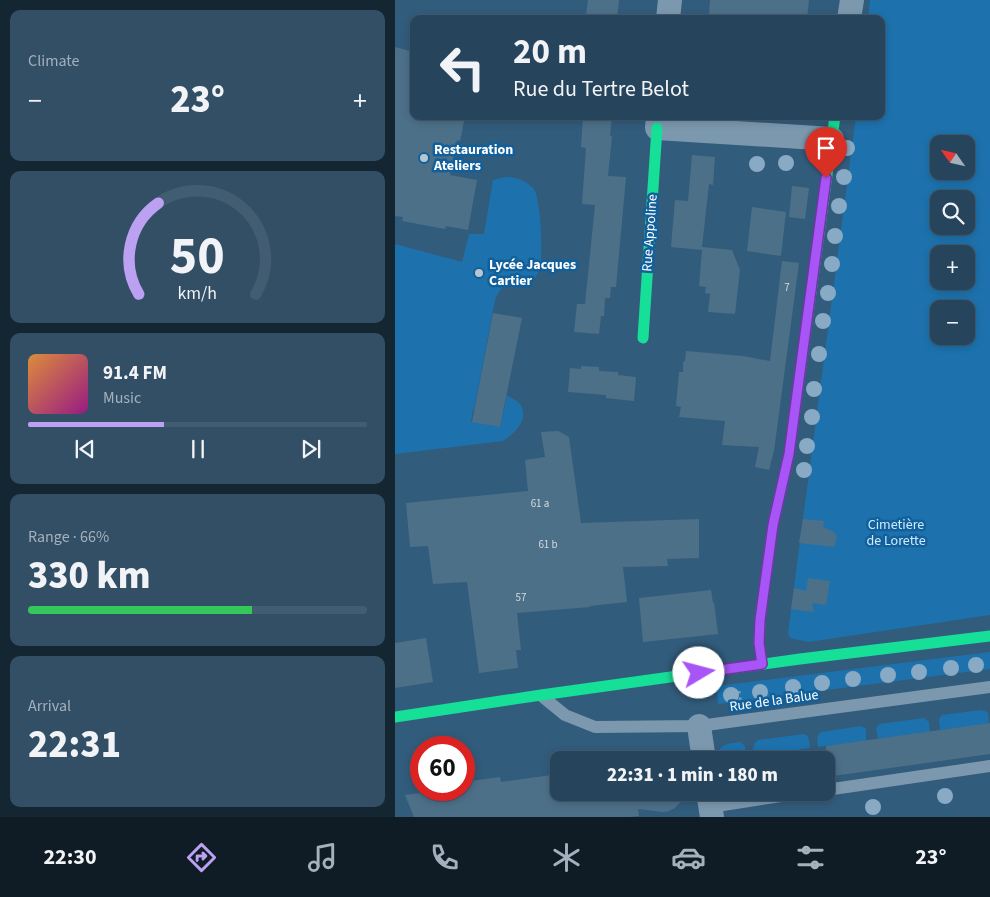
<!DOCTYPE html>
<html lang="en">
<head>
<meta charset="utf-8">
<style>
	body { margin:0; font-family:"Source Sans 3",sans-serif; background:#324f66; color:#f1f3f6; height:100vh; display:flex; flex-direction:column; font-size:19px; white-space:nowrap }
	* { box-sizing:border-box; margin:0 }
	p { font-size:16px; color:#a4b1bc }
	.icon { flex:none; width:28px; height:28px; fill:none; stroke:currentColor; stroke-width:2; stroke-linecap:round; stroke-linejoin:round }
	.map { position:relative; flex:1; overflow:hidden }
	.details { display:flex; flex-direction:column; gap:10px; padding:10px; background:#152633; width:395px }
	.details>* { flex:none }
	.guide { position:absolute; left:15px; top:15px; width:475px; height:105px; border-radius:10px; box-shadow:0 2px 8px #0003,0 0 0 1px #425d72; background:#26455d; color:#f1f3f6; overflow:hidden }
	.needle { width:32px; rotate:304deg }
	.fabs { position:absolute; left:535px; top:135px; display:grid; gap:10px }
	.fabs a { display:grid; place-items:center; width:45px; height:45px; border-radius:10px; background:#26455d; box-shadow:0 2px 8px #0003,0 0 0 1px #425d72; font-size:25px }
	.speed { position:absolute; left:15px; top:736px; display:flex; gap:10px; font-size:25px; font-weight:700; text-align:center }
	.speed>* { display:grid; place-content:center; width:65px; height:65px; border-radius:50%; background:#26455d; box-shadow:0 2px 8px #0003,0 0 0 1px #425d72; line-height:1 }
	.speed .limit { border:8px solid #d22; background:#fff; color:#111 }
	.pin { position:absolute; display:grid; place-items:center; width:42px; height:42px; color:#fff; margin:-51px -21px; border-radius:50% 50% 50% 0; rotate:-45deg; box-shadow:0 0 5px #0007 }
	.pin .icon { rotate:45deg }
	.me { position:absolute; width:55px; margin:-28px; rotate:82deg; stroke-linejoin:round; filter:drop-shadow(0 0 4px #0008) }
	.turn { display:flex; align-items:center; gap:18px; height:105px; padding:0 20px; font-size:22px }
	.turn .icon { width:65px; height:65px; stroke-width:2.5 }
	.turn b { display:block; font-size:35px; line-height:42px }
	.big { font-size:38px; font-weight:800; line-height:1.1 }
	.details .card { flex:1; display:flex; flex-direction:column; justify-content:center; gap:8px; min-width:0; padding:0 18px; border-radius:10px; background:#324f66 }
	.details .dial { align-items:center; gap:0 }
	.dial svg { height:130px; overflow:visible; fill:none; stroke:#425d72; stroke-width:7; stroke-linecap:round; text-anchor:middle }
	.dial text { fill:#f1f3f6; stroke:none }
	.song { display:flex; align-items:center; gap:15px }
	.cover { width:60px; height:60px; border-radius:8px; background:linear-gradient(135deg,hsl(30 70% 55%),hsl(310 70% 35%)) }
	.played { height:5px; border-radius:2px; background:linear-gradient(90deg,#bca0f2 40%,#425d72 40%) }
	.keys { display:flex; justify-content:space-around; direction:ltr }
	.heat { display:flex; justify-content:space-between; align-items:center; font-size:28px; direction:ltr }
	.charge { height:8px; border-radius:4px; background:linear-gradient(90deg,#34c759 66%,#425d72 0) }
	.trip { position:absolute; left:155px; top:751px; width:285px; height:50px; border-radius:10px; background:#26455d; box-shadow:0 2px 8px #0003,0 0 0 1px #425d72; font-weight:800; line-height:50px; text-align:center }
	.menu { display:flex; height:80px; justify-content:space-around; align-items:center; background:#0f1c25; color:#a4b1bc }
	.menu .icon { width:35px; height:35px }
	.menu .current { color:#bca0f2 }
	.menu b { font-size:22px; color:#f1f3f6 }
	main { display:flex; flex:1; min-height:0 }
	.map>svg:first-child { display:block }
	.green { fill:#1d72ad; fill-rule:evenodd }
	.building { fill:#4d7089 }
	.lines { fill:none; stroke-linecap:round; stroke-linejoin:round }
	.path { stroke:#7c98ae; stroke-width:3; stroke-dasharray:2.5 4; stroke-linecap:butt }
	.lane { stroke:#7c98ae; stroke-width:12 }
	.street { stroke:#7c98ae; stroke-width:24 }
	.fast { stroke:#16e098; stroke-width:11 }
	.tree { fill:#88aac4 }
	.route-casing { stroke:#6d37a1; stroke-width:12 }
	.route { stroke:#a855f7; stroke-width:9 }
	.poi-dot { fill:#b7c6d1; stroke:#12609b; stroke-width:2 }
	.labels { text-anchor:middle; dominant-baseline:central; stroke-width:5; stroke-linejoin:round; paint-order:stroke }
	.number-label { font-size:11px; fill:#d2dbe2 }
	.poi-label { font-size:14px; font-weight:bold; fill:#fff; stroke:#12609b; text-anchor:start }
	.street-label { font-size:14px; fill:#fff; stroke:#12609b }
	.park-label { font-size:14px; fill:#cfeafe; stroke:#12609b }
</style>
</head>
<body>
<main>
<section class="details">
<div class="card"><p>Climate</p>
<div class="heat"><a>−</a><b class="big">23°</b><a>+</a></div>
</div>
<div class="card dial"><svg viewBox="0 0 100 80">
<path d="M14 69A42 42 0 1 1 86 69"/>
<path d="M14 69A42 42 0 0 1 26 13" stroke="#bca0f2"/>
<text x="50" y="56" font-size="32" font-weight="700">50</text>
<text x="50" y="72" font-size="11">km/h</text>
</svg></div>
<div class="card">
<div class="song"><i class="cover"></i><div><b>91.4 FM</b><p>Music</p></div></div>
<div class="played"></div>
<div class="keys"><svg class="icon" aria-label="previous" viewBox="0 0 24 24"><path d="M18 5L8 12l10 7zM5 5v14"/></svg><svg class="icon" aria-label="pause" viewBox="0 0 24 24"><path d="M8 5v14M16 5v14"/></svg><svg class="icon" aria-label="next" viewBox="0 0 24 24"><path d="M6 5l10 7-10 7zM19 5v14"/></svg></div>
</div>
<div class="card"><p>Range · 66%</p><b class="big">330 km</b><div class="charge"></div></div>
<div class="card"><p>Arrival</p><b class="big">22:31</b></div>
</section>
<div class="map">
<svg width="595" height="817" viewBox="0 0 595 817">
	<rect width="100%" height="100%" fill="#325c7c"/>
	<path class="green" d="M475 0H595V615L413 642 395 638 393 633 461 116H486V19H473ZM544 144H571V171H544ZM544 199H571V226H544ZM544 254H571V281H544ZM544 309H571V336H544Z
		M110 177C120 177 130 180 138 188 146 196 148 254 145 266 144 274 138 280 133 286 114 288 110 276 100 300L79 410H78L76 421 105 427 112 395C116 398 122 400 125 404 135 419 119 434 108 441L0 454V244L67 262 74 234H89L98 180Z
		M595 652V669L323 704 322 686Z
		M586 710 590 711 593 713 594 724 545 730 544 719 547 715Z
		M529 718 534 722 535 732 483 739 481 729 484 724Z
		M466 726 471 729V741L423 747C422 742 421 736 426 732Z
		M409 734C415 736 414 743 415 748L358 756C358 750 357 745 363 740Z
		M345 742 350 746 351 757 323 760C322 744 332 744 345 742Z"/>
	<path class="building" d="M193 0H224L222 19H194V16L191 15Z
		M315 0H414L412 19H342L314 15Z
		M0 47 19 52V78L14 102 19 103V116H43L69 121 65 141 62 140 55 175 82 180 73 230 51 226 50 229 7 221 8 217 0 216Z
		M188 116H217L215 136H217L213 176 231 177 221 287H216L215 298H210L209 316H206L204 334 179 332 182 304H190L200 205 187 204 191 148 186 147Z
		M297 155 320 157 318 185 314 184 307 247 337 250 345 270 340 314 313 312 315 294 310 293 311 287 304 286 307 250 276 247 280 200 293 201Z
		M397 186 414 188 410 219 394 217Z
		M357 207 391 212 386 256 352 251Z
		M387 261 404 263 379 451 374 470 360 467 364 447 327 445 330 421 284 417 286 407 281 406 284 372H288V362L290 361 291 351 348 356 375 361Z
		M98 313 127 318 105 427 77 422Z
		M186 366 204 367V371L223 372V375L241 377 239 401 211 398V395L173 392 175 368 186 369Z
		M163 431 174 437 186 523 304 519V558L272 559 273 566 228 567 232 602 195 606V607L122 613 126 650H121L123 668 84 673 72 582 38 584 33 546 15 547 11 503 133 491 130 460 150 457 146 432Z
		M408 519 429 521 428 527 439 532 442 537 439 547 404 543Z
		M413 578 435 581 431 605 417 603 419 612 396 609 399 588 411 591Z
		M316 590 318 603 319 602 323 634 248 642 244 598Z
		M31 638 38 682 0 688V643Z
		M595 723V754L431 777V746Z
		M164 774V792H295L280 808 274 811 268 812 243 809 244 816 235 817H19L10 795 49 790H70L69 782 105 777 106 782Z"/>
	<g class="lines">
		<path class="path" d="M344 691 346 705"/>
		<path class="lane" d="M148 697 170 715 200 727 304 726 595 687
			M431 790 595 766
			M315 807 412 792"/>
		<path class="street" d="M273 19 275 0
			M454 19 457 0
			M263 116 262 128 437 139
			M304 726 309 760
			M313 792 317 817"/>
		<path class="fast" d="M248 338 262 128
			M367 664 364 643 365 620 378 525 394 454 440 116
			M0 717 146 695 405 659 595 636"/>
	</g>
	<g class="tree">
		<circle cx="452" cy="148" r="8"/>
		<circle cx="391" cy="163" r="8"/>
		<circle cx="362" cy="164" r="8"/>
		<circle cx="449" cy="177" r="8"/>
		<circle cx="444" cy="206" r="8"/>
		<circle cx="440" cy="236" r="8"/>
		<circle cx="437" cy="264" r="8"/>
		<circle cx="433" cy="293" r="8"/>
		<circle cx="428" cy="321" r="8"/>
		<circle cx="424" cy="354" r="8"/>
		<circle cx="419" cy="389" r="8"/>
		<circle cx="417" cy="417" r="8"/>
		<circle cx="412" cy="446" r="8"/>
		<circle cx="409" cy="470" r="8"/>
		<circle cx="581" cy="665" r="8"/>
		<circle cx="556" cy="668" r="8"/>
		<circle cx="524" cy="672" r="8"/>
		<circle cx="493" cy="675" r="8"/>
		<circle cx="458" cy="679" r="8"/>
		<circle cx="427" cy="683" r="8"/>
		<circle cx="398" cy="687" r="8"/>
		<circle cx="365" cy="692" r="8"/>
		<circle cx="336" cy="695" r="8"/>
		<circle cx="550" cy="796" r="8"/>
		<circle cx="478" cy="807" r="8"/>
	</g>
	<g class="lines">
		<g class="route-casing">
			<path id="route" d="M304 673 367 664 364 643 365 620 378 525 394 454 431 178"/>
		</g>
		<use href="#route" class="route"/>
	</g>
	<g class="poi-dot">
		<circle cx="29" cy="158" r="5"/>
		<circle cx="84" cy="273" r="5"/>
	</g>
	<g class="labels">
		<g class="number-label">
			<text x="392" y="287">7</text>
			<text x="145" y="503">61 a</text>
			<text x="153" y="544">61 b</text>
			<text x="126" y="597">57</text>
		</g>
		<g class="poi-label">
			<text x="39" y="150">Restauration<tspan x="39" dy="16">Ateliers</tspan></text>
			<text x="94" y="265">Lycée Jacques<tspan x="94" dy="16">Cartier</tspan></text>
		</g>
		<g class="street-label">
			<text transform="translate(255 233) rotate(-86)">Rue Appoline</text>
			<text transform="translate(379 701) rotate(-8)">Rue de la Balue</text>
		</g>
		<g class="park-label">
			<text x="501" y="525">Cimetière<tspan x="501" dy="16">de Lorette</tspan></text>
		</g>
	</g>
</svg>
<div class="fabs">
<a><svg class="needle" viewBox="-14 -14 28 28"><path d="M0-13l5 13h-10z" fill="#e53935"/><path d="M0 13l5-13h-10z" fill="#a4b1bc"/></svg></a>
<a><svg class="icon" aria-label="search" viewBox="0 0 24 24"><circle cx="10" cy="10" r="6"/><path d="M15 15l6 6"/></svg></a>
<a>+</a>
<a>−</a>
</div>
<div class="speed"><div class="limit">60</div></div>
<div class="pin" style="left:431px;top:178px;background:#d93025"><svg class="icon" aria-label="arrive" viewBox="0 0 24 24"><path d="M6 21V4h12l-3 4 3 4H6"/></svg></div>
<svg class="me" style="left:304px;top:673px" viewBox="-20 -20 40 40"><circle r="19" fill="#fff"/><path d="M0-13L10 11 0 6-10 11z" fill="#a855f7"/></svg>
<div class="trip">22:31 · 1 min · 180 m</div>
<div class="guide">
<div class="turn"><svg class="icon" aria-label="left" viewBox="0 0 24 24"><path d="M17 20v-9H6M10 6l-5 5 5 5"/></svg><div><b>20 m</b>Rue du Tertre Belot</div></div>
</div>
</div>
</main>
<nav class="menu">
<b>22:30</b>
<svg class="icon current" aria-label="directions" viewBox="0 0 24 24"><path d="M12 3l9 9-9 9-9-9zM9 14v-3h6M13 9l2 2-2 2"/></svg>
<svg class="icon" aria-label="music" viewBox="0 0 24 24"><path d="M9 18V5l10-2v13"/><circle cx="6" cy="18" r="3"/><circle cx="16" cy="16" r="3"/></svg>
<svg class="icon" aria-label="phone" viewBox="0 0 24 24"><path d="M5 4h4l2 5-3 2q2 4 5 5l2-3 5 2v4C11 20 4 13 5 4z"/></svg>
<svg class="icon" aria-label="climate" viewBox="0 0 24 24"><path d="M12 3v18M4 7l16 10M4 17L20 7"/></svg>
<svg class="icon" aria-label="car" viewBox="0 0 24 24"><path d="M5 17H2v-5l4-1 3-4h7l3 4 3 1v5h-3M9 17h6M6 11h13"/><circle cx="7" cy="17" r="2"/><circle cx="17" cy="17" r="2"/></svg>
<svg class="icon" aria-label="filters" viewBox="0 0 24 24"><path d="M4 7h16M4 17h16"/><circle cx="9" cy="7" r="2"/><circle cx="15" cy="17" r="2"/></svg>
<b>23°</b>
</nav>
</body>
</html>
